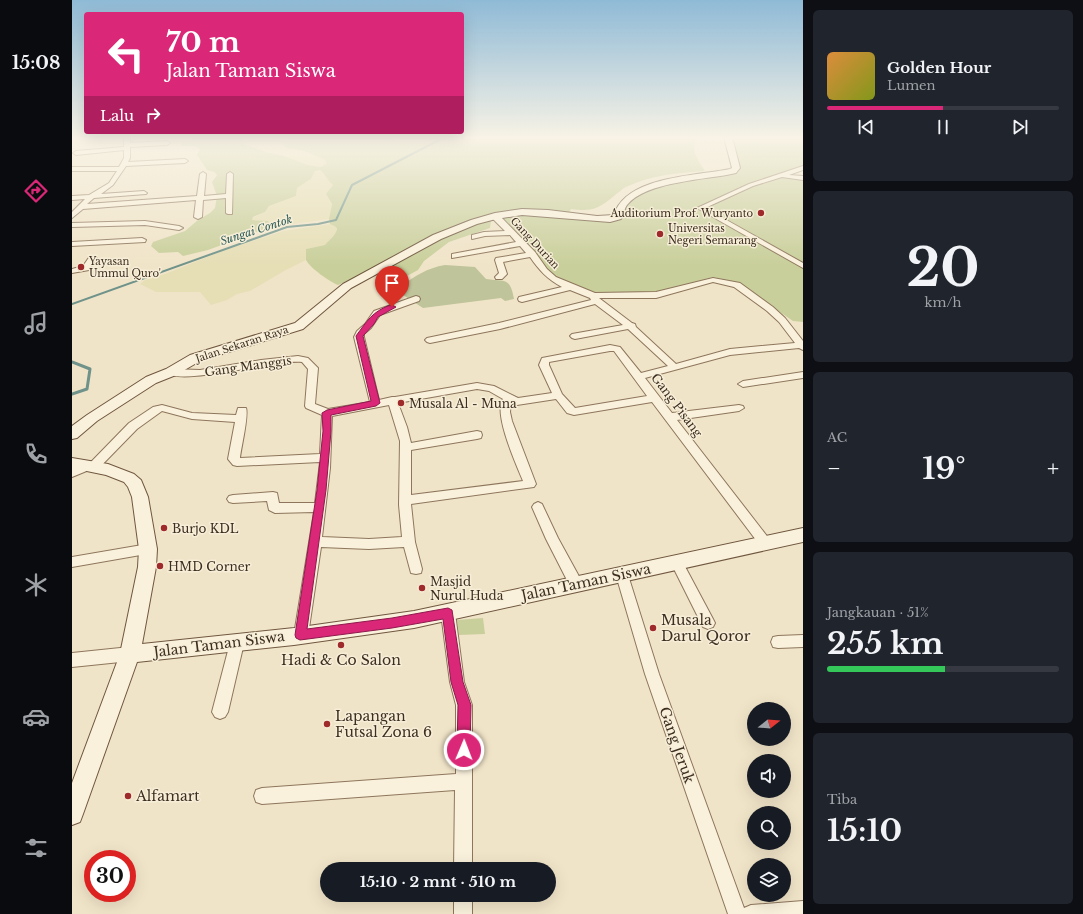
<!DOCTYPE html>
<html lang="id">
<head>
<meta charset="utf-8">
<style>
	body { margin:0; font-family:"Libre Baskerville",serif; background:#20242c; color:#f1f3f6; height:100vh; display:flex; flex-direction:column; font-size:15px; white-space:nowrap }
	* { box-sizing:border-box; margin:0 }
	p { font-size:13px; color:#9ea1a6 }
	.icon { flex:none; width:22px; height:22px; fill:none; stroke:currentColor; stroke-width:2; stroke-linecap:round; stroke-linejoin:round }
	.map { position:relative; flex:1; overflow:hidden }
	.side { display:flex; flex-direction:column; gap:10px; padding:10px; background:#0d0f14; width:280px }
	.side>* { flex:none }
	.hud { position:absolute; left:12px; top:12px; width:380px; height:122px; border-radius:4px; box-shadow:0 4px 16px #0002; background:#db2777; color:#fff; overflow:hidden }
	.needle { width:26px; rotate:73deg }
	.fabs { position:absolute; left:675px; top:702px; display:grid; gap:8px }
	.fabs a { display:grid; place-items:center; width:44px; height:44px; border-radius:50%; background:#171b24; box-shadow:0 4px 16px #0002; font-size:20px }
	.speed { position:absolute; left:12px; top:850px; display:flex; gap:8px; font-size:20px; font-weight:700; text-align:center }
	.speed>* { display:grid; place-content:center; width:52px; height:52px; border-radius:50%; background:#171b24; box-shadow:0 4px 16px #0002; line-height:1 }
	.speed .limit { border:6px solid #d22; background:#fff; color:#111 }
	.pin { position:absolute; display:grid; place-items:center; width:34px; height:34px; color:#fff; margin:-41px -17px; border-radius:50% 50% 50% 0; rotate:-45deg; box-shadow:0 0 4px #0007 }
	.pin .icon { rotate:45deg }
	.me { position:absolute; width:44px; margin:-22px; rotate:1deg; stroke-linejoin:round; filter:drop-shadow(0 0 3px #0008) }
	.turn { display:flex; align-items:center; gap:14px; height:84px; padding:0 16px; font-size:18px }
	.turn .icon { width:52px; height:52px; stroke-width:2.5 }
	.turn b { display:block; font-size:28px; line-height:34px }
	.then { display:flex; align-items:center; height:38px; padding:0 16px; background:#0003; gap:8px; font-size:15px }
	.big { font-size:30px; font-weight:800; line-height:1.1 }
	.side .widget { flex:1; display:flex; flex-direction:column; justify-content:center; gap:6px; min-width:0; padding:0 14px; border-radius:6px; background:#20242c }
	.side .dial { align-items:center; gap:0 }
	.dial b { font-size:52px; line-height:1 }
	.song { display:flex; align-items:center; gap:12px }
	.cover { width:48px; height:48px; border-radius:6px; background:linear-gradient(135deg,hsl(30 70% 55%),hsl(70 70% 35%)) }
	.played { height:4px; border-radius:2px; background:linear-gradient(90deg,#db2777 50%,#363941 50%) }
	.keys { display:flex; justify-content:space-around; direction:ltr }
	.heat { display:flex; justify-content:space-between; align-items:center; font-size:22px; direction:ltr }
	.charge { height:6px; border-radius:3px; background:linear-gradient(90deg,#34c759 51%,#363941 0) }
	.trip { position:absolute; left:248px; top:862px; width:236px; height:40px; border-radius:20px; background:#171b24; box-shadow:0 4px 16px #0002; font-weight:800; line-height:40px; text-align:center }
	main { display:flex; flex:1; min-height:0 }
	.dock { display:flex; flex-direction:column; width:72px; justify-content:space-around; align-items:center; background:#090b0e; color:#9ea1a6 }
	.dock .icon { width:28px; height:28px }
	.dock .on { color:#db2777 }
	.dock b { font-size:18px; color:#f1f3f6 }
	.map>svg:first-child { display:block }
	.farmland { fill:#e6deb5 }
	.green { fill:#c9cf9b }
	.cemetery { fill:#bfc49a }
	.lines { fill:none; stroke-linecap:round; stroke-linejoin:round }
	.stream-far1 { stroke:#6f938a; stroke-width:2 }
	.stream { stroke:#6f938a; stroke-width:3 }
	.street-casing { stroke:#8d765c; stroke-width:2 }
	.secondary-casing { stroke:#6f573f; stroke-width:2 }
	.street { fill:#faf1dc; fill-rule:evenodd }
	.secondary { fill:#faf1dc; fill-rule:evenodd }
	.route { fill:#db2777; stroke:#8e194d }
	.poi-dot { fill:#9e2a2b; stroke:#f7eed8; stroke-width:1.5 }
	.labels { text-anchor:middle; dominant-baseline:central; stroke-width:3; stroke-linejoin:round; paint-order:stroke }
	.far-poi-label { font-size:10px; fill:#3d2e20; stroke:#f7eed8; text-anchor:start }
	.far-street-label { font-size:10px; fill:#3d2e20; stroke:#f7eed8 }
	.far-water-label { font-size:11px; font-style:italic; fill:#2f5d5a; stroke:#f7eed8 }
	.street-label { font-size:12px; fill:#3d2e20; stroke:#f7eed8 }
	.poi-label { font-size:12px; fill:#3d2e20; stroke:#f7eed8; text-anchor:start }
	.near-street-label { font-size:14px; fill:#3d2e20; stroke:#f7eed8 }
	.near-poi-label { font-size:14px; fill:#3d2e20; stroke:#f7eed8; text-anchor:start }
</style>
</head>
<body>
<main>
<nav class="dock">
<b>15:08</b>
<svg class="icon on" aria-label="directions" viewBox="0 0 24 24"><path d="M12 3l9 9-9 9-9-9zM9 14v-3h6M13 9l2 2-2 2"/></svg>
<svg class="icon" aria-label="music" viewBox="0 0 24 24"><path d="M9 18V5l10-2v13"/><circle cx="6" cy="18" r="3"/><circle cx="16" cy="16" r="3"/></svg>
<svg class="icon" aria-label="phone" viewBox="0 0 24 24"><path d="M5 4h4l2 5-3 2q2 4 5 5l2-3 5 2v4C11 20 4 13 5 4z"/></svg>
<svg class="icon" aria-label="climate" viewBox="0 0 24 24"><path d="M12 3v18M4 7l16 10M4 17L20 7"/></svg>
<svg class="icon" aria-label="car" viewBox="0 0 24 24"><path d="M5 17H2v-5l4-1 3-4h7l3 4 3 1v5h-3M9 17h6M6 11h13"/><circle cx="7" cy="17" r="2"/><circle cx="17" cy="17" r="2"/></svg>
<svg class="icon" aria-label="filters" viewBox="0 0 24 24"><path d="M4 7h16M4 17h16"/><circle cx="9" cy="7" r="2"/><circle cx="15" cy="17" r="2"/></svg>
</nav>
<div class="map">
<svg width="731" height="914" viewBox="0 0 731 914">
	<rect width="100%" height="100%" fill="#f0e4c8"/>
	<path class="farmland" d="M172 137H219L216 139 218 149 232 151 253 160 255 163 249 167 236 165 209 155 194 152 172 144Z
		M248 170 261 185 255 197 260 204 257 219 199 227 196 221 179 220 181 218 193 212 197 206 224 196 225 188 239 179 243 171Z
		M258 224 264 227 265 232 253 245 234 249V260L212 271 178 291 165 294 155 300 139 305 128 292H84L68 284 73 280 93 274 153 250 211 231Z"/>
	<path class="green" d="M123 137H172V144L194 152 209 155 236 165 249 167 255 163 253 160 232 151 214 148 211 144 219 137H310L327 140 342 137H626C617 149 626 160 633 171 606 173 579 175 554 187 550 189 546 193 542 196 526 209 520 212 499 209L497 213 461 209H446L420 213 418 228 377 242 352 261 346 270 335 276 314 274 289 275 266 285C257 281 239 269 234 260V249L253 245C257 240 264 235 265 229L264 227 258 224 257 219 260 204 254 194 261 185C256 181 253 174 248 170L243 171 239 179 225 188 224 196 197 206 193 212 181 217 180 220 196 221 199 227 136 250 111 256 106 252 87 253 79 246 81 242 113 231 126 220 138 213 143 208 145 196 140 182 145 175 142 172 135 170 125 155 128 149 122 146H109L110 140 122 139Z
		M659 137H731V167L676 185 626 207 731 268V322L721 321 664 282 641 277 580 294 522 292 496 284 476 272 429 216 457 212 543 219C550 210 556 201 565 194 584 182 640 176 664 172Z
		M707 176 731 178V263L631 208 680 186Z
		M411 618 413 634 387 635 385 620Z"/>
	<path class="cemetery" d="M373 265 403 267 414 279C432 282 438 276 442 299L433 301 429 298 351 308 328 293 329 286C343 276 355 268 373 265Z"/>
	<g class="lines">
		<path class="stream-far1" d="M0 304 215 227 246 224 264 220 280 185 373 137"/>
		<path class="stream" d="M0 362 18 369 15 389 0 394"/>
		<g class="street-casing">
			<path id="street" d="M52 137H58V143L95 141 98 143 95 145 58 147V158L56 162 113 159 116 161 113 163 54 166 41 185 29 194 72 191 75 193 74 194 22 198 15 204 125 196 128 174 131 172 134 174 132 196 154 194 155 174 158 172 161 174 160 214H156L154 213V198L131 200 130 217 126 219 122 217 124 200 11 209 0 218V212L13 199 0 200V196L17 195 37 183 45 171H0V167H47L52 158V150L4 155 1 153 4 151 52 147Z
				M731 166V170L717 175 731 176V180L710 177 681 186 633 208 731 263V268L625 208 677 184Z
				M420 214H426L463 252 475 269 484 277 523 293 584 292 641 278 668 283 701 307 713 318 731 341V350L727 348 658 355 573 378 600 413 667 405 671 406 672 408 667 411 605 420 698 540 700 544 698 548 694 549 690 548 580 402 502 415 495 413 484 399 445 405 439 403 438 412 440 421 464 484 462 487 339 504 343 542 350 569 349 573 344 574 339 573 332 547 297 549 249 547 236 635 234 639 229 641 224 639 222 635 242 512 203 513 197 510 195 501 161 503 157 502 155 499 157 496 161 495 201 492 205 493 207 503H243L248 462 165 466 161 465 156 459 163 422 120 419 90 411 65 429 25 470H17L0 477V468L12 463H18L57 423 81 407 90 405 120 413 164 415 166 408H174C177 415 169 448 168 458L248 454 250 415 234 408 233 406 236 369 230 362C206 359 106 387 94 372L99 369 128 370 189 360 226 356 236 358 246 368 243 404 256 409 298 402 282 337 285 331 293 324 302 311 344 296 347 297 348 299 347 301 308 315 299 328 292 334V337L307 400 320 397H323L405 383 422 386 446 398 480 393 467 365 470 358 538 345 548 347 569 373 596 366 556 329 503 339 500 338 498 336 500 334 551 325 523 304 428 329 358 343 355 342 353 340 355 338 427 323 519 300 518 298 498 290 450 302 447 301 446 299 447 297 490 287C475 279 467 270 458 257L431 262 435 274 430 279H424L423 277 427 273 423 260 424 258 454 253 448 246 380 258V254L444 242 438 235 413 236 400 239V235L412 232 433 231 420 218ZM641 282 662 287 695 311 707 322 723 343 658 349 604 364 564 327 563 324 560 323 527 298H584ZM538 351H542L575 396 503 408 490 394 477 365V362ZM405 389 417 391 431 399C421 413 444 464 451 481L339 495V450L405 439 409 438 410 435 409 432 405 431 339 443 335 427 326 403ZM317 405 328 441 327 505 330 537 297 539 250 537 258 468 260 416Z
				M73 221 107 226 111 228 107 230 73 225 0 227V223Z
				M70 238 74 240 73 242 0 246V242Z
				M18 256H21L25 258 17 270 0 273V269L11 266Z
				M731 372V378L671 387 666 384 671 381Z
				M466 502 470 504 486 538 509 580 511 584 509 588 504 590 499 588 474 539 460 507 462 504Z
				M76 544 80 545 82 549 80 553 0 567V557Z
				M605 558 609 559 641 619 643 623 641 627 636 629 631 627 599 563 601 559Z
				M550 570 555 571 556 575 587 674 672 908 679 905 731 901V914H656L573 674 544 575 545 571Z
				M376 607 381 609 383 613 392 682 400 705V869H382L383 790 190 804 184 802 182 796 184 790 190 788 384 774V705L378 682 369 613 371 609Z
				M731 635V647L706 648 701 647 699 642 701 637 706 636Z
				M165 637 170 638 172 643 156 712 153 717 148 719 143 717 140 712 158 643 160 638Z
				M58 647 63 649 65 654 63 659 58 661 0 667V653Z
				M382 895H400V914H382Z"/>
		</g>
		<g class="secondary-casing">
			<path id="secondary" d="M652 137H660L668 168 664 173C635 180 574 181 555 205 552 209 552 215 549 219L538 222 450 215 424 219 405 224 369 239 279 288 231 329 128 361 104 375 84 383 25 421 5 438 0 439V426L15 415 74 377 94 369 118 355 223 323 271 284 361 235 399 220 423 213 450 209 476 210 525 216 542 215C554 176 624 176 658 169L660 168Z
				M0 458 36 464 62 474 69 480 76 497 85 549 84 567 70 644 222 628 342 611 731 528V542L342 628 222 645 65 662 11 814 8 822 0 825V783L48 654 66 567 67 549 60 497 56 487 52 482 34 475 0 468Z"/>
		</g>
		<use href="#street" class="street"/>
		<use href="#secondary" class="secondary"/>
	</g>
	<linearGradient id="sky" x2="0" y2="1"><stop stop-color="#8fbad6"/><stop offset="0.52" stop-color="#f8f3e6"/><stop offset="1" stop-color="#f8f3e6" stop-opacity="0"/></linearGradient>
	<rect width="731" height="265" fill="url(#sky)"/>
	<path class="route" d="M318 305H320L324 307 306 317 302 324 291 336 308 403 304 406 259 415V431L254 490 235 629 320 618 376 608 380 610 391 682 399 705 398 750 396 755 392 757 387 755 385 750 386 705 379 682 371 619 320 628 228 640 224 638 223 635 245 490 251 431 250 413 255 410 299 401 284 336C295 321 300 312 318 305Z"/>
	<g class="poi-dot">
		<circle cx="689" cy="213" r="4"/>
		<circle cx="588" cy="234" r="4"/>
		<circle cx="9" cy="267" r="4"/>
		<circle cx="329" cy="403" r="4"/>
		<circle cx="92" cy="528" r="4"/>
		<circle cx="88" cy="566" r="4"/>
		<circle cx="350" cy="588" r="4"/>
		<circle cx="581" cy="628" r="4"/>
		<circle cx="269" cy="645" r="4"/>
		<circle cx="255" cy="724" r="4"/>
		<circle cx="56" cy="796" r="4"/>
	</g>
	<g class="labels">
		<g class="far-poi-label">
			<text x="681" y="213" text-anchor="end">Auditorium Prof. Wuryanto</text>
			<text x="596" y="228">Universitas<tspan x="596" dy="12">Negeri Semarang</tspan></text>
			<text x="17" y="261">Yayasan<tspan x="17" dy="12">Ummul Quro'</tspan></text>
		</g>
		<g class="far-street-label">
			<text transform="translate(463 243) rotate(47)">Gang Durian</text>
			<text transform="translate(170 344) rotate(-18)">Jalan Sekaran Raya</text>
		</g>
		<g class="far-water-label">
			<text transform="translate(184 230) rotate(-18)">Sungai Contok</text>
		</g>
		<g class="street-label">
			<text transform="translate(176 366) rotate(-8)">Gang Manggis</text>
			<text transform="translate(605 405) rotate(53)">Gang Pisang</text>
		</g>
		<g class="poi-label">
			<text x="337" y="403">Musala Al - Muna</text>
			<text x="100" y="528">Burjo KDL</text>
			<text x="96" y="566">HMD Corner</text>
			<text x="358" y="581">Masjid<tspan x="358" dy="14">Nurul Huda</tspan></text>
		</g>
		<g class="near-street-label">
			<text transform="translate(514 582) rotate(-12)">Jalan Taman Siswa</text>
			<text transform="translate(147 644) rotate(-7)">Jalan Taman Siswa</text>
			<text transform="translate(605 745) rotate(71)">Gang Jeruk</text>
		</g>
		<g class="near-poi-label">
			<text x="589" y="620">Musala<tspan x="589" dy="16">Darul Qoror</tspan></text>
			<text x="269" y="660" text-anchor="middle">Hadi &amp; Co Salon</text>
			<text x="263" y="716">Lapangan<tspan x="263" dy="16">Futsal Zona 6</tspan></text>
			<text x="64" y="796">Alfamart</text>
		</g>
	</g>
</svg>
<div class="fabs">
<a><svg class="needle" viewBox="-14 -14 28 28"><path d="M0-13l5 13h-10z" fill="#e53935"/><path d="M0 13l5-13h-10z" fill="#9ea1a6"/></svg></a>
<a><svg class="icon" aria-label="sound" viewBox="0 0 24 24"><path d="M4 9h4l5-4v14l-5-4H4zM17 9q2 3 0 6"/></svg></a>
<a><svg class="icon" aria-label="search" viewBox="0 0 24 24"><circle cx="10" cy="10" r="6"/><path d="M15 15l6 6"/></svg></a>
<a><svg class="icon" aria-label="layers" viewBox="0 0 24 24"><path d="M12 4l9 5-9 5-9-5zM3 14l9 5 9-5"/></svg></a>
</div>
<div class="speed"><div class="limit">30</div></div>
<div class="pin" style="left:320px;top:307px;background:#d93025"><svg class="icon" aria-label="arrive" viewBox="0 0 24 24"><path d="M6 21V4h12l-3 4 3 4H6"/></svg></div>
<svg class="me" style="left:392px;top:750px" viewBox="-20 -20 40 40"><circle r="17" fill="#db2777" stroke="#fff" stroke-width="3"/><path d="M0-11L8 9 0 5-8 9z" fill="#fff"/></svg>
<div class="trip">15:10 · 2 mnt · 510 m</div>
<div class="hud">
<div class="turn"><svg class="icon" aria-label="left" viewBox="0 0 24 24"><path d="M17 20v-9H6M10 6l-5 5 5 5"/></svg><div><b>70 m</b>Jalan Taman Siswa</div></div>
<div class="then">Lalu<svg class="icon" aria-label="right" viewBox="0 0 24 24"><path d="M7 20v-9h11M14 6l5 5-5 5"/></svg></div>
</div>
</div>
<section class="side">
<div class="widget">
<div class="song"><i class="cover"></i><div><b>Golden Hour</b><p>Lumen</p></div></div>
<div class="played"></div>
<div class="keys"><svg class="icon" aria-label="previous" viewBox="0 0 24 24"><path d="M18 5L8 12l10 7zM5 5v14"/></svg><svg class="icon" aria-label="pause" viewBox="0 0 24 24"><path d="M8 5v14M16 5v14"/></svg><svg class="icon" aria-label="next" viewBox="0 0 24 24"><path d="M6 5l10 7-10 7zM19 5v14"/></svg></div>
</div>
<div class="widget dial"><b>20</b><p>km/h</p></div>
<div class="widget"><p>AC</p>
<div class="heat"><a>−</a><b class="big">19°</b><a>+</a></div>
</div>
<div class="widget"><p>Jangkauan · 51%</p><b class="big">255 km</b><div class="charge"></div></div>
<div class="widget"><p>Tiba</p><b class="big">15:10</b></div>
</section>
</main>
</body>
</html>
